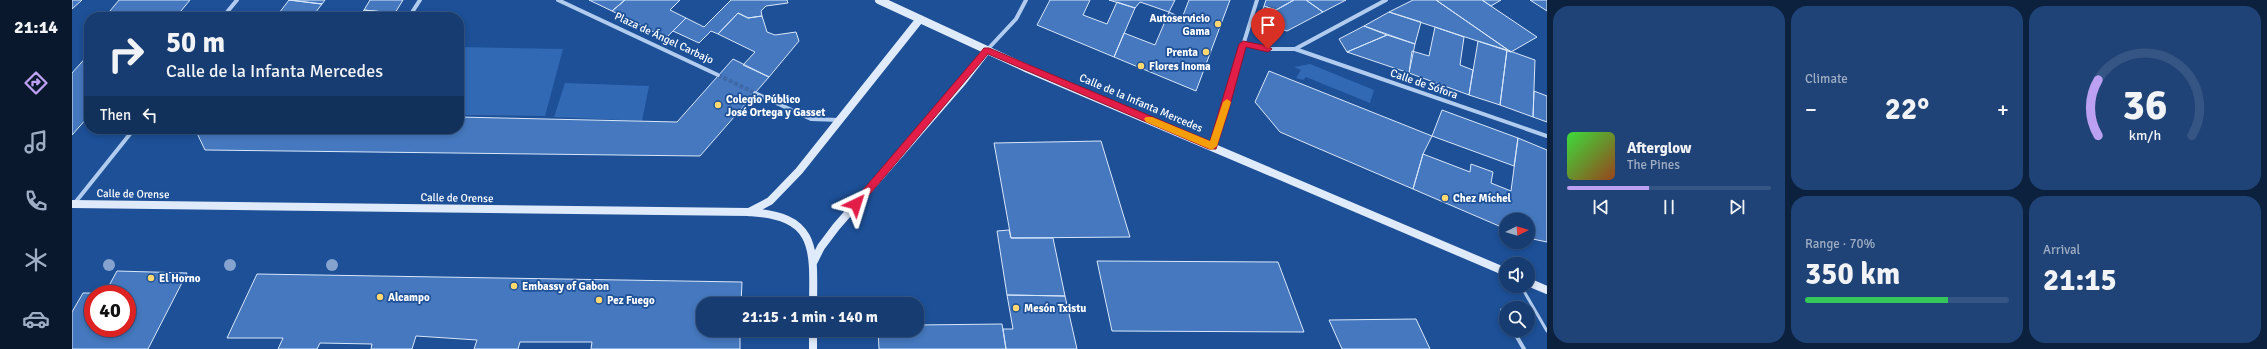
<!DOCTYPE html>
<html lang="en">
<head>
<meta charset="utf-8">
<style>
	body { margin:0; font-family:Signika,sans-serif; background:#1f4376; color:#f1f3f6; height:100vh; display:flex; flex-direction:column; font-size:15px; white-space:nowrap }
	* { box-sizing:border-box; margin:0 }
	p { font-size:13px; color:#9eadc3 }
	.icon { flex:none; width:22px; height:22px; fill:none; stroke:currentColor; stroke-width:2; stroke-linecap:round; stroke-linejoin:round }
	.map { position:relative; flex:1; overflow:hidden }
	.details { display:flex; flex-direction:column; gap:6px; padding:6px; background:#0c213e; width:720px }
	.details>* { flex:none }
	.hud { position:absolute; left:12px; top:12px; width:380px; height:122px; border-radius:16px; box-shadow:0 2px 6px #0003,0 0 0 1px #355684; background:#163c71; color:#f1f3f6; overflow:hidden }
	.needle { width:26px; rotate:85deg }
	.fabs { position:absolute; left:1427px; top:213px; display:grid; gap:8px }
	.fabs a { display:grid; place-items:center; width:36px; height:36px; border-radius:50%; background:#163c71; box-shadow:0 2px 6px #0003,0 0 0 1px #355684; font-size:20px }
	.speed { position:absolute; left:12px; top:285px; display:flex; gap:8px; font-size:20px; font-weight:700; text-align:center }
	.speed>* { display:grid; place-content:center; width:52px; height:52px; border-radius:50%; background:#163c71; box-shadow:0 2px 6px #0003,0 0 0 1px #355684; line-height:1 }
	.speed .limit { border:6px solid #d22; background:#fff; color:#111 }
	.pin { position:absolute; display:grid; place-items:center; width:34px; height:34px; color:#fff; margin:-41px -17px; border-radius:50% 50% 50% 0; rotate:-45deg; box-shadow:0 0 4px #0007 }
	.pin .icon { rotate:45deg }
	.me { position:absolute; width:44px; margin:-22px; rotate:41deg; stroke-linejoin:round; filter:drop-shadow(0 0 3px #0008) }
	.turn { display:flex; align-items:center; gap:14px; height:84px; padding:0 16px; font-size:18px }
	.turn .icon { width:52px; height:52px; stroke-width:2.5 }
	.turn b { display:block; font-size:28px; line-height:34px }
	.then { display:flex; align-items:center; height:38px; padding:0 16px; background:#0003; gap:8px; font-size:15px }
	.big { font-size:30px; font-weight:700; line-height:1.1 }
	.details .widget { flex:1; display:flex; flex-direction:column; justify-content:center; gap:6px; min-width:0; padding:0 14px; border-radius:16px; background:#1f4376 }
	.details .dial { align-items:center; gap:0 }
	.dial svg { height:104px; overflow:visible; fill:none; stroke:#355684; stroke-width:7; stroke-linecap:round; text-anchor:middle }
	.dial text { fill:#f1f3f6; stroke:none }
	.song { display:flex; align-items:center; gap:12px }
	.cover { width:48px; height:48px; border-radius:6px; background:linear-gradient(135deg,hsl(120 70% 55%),hsl(20 70% 35%)) }
	.played { height:4px; border-radius:2px; background:linear-gradient(90deg,#bca0f2 40%,#355684 40%) }
	.keys { display:flex; justify-content:space-around; direction:ltr }
	.heat { display:flex; justify-content:space-between; align-items:center; font-size:22px; direction:ltr }
	.charge { height:6px; border-radius:3px; background:linear-gradient(90deg,#34c759 70%,#355684 0) }
	.details .tiles { flex:1; display:grid; gap:6px; grid-template-columns:repeat(3,1fr) }
	.widget:first-child { grid-row:span 2 }
	.trip { position:absolute; left:624px; top:297px; width:228px; height:40px; border-radius:16px; background:#163c71; box-shadow:0 2px 6px #0003,0 0 0 1px #355684; font-weight:700; line-height:40px; text-align:center }
	main { display:flex; flex:1; min-height:0 }
	.tabs { display:flex; flex-direction:column; width:72px; justify-content:space-around; align-items:center; background:#09182d; color:#9eadc3 }
	.tabs .icon { width:28px; height:28px }
	.tabs .on { color:#bca0f2 }
	.tabs b { font-size:18px; color:#f1f3f6 }
	.map>svg:first-child { display:block }
	.green { fill:#3169b4 }
	.building { fill:#4578be; stroke:#d8e7fb; fill-rule:evenodd }
	.lines { fill:none; stroke-linecap:round; stroke-linejoin:round }
	.street-tunnel { stroke:#3f6aa7; stroke-width:4; stroke-dasharray:4 2; stroke-linecap:butt }
	.lane { stroke:#b1ccef; stroke-width:3 }
	.street { stroke:#b1ccef; stroke-width:4 }
	.secondary { stroke:#dfeafb; stroke-width:8 }
	.tree { fill:#84a3ce }
	.route { fill:#e11d48; stroke:#92132f }
	.slow { fill:#f59e0b }
	.poi-dot { fill:#ffd870; stroke:#1d5097; stroke-width:1.5 }
	.labels { text-anchor:middle; dominant-baseline:central; stroke-width:3.5; stroke-linejoin:round; paint-order:stroke }
	.poi-label { font-size:11px; font-weight:bold; fill:#fff; stroke:#1d5097; text-anchor:start }
	.street-label { font-size:11px; fill:#fff; stroke:#1d5097 }
</style>
</head>
<body>
<main>
<nav class="tabs">
<b>21:14</b>
<svg class="icon on" aria-label="directions" viewBox="0 0 24 24"><path d="M12 3l9 9-9 9-9-9zM9 14v-3h6M13 9l2 2-2 2"/></svg>
<svg class="icon" aria-label="music" viewBox="0 0 24 24"><path d="M9 18V5l10-2v13"/><circle cx="6" cy="18" r="3"/><circle cx="16" cy="16" r="3"/></svg>
<svg class="icon" aria-label="phone" viewBox="0 0 24 24"><path d="M5 4h4l2 5-3 2q2 4 5 5l2-3 5 2v4C11 20 4 13 5 4z"/></svg>
<svg class="icon" aria-label="climate" viewBox="0 0 24 24"><path d="M12 3v18M4 7l16 10M4 17L20 7"/></svg>
<svg class="icon" aria-label="car" viewBox="0 0 24 24"><path d="M5 17H2v-5l4-1 3-4h7l3 4 3 1v5h-3M9 17h6M6 11h13"/><circle cx="7" cy="17" r="2"/><circle cx="17" cy="17" r="2"/></svg>
</nav>
<div class="map">
<svg width="1475" height="349" viewBox="0 0 1475 349">
	<rect width="100%" height="100%" fill="#1d5097"/>
	<path class="green" d="M387 47 491 49 473 116 387 115Z
		M1238 64 1302 90 1298 103 1234 77 1231 80 1224 78 1229 70 1222 67Z
		M493 83 577 86 570 121 482 117Z"/>
	<path class="building" d="M0 0H10L0 9Z
		M118 0 104 17H33L47 0Z
		M217 0H253L250 4Z
		M217 0 250 4 240 17H204Z
		M298 0H331L323 13 292 10Z
		M517 0H553L540 11Z
		M553 0H608L598 10 614 18 594 38 540 11Z
		M659 0H715L716 3 694 6 689 11 690 16 676 18 666 13 646 34 639 31 627 43 601 31 614 18 632 27Z
		M978 0H1018L1011 15 1035 24 1045 2 1063 8 1042 57 965 25Z
		M1037 0H1103L1097 12 1068 2 1063 8Z
		M1117 0H1158L1124 91 1042 57 1052 33 1083 45 1097 12 1110 18Z
		M1194 0H1222L1204 10 1192 6Z
		M1222 0H1234L1251 12 1215 31 1187 21 1192 6 1204 10Z
		M1234 0H1274L1251 12Z
		M1341 0H1364L1439 52 1317 12Z
		M1364 0H1410L1465 37 1439 52Z
		M1410 0H1429L1419 6Z
		M1458 0H1475V11Z
		M292 10 323 13 320 17H286Z
		M1317 12 1349 22 1343 44 1292 26Z
		M666 13 676 18 690 16 695 32 703 35 724 32 727 41 697 77 671 65 683 52 646 34Z
		M1292 26 1315 35 1275 52 1267 39Z
		M1363 27 1392 37 1388 65 1401 70 1397 95 1337 73 1340 51 1357 56Z
		M1315 35 1343 44 1337 73 1275 52Z
		M1406 41 1435 50 1428 105 1397 95Z
		M1435 50 1463 60 1461 117 1428 105Z
		M17 54V116L0 135V73Z
		M661 59 697 77 628 156 133 150 123 129H387V117L605 122Z
		M1197 71 1360 136 1351 154 1341 189 1208 132 1183 102Z
		M1462 91 1475 96V122L1461 117Z
		M1370 110 1446 138 1442 166 1360 136Z
		M1446 138 1475 150V242L1456 238V220H1434V229L1341 189 1351 154 1398 172 1399 164 1421 172 1419 183 1439 191Z
		M1029 141 1058 237 939 238 922 143Z
		M937 230 939 238H981L993 296 935 295 925 231Z
		M1025 261 1206 262 1232 332 1040 331Z
		M45 271 115 273 76 349H0V312L11 293H33ZM21 294H55V328H21Z
		M185 274 670 282 669 304H631V330H668V349H519L520 342H448L446 349H402L405 340 344 336 340 349H299L300 344 248 343 245 349H206L211 338H155Z
		M935 295 993 296 1005 349H934L931 329H941Z
		M1344 319 1358 349H1270L1257 320Z
		M930 324 934 349H807L806 330H845V325Z"/>
	<g class="lines">
		<path class="street-tunnel" d="M646 75 683 93"/>
		<path class="lane" d="M1449 286 1475 331"/>
		<path class="street" d="M486 0 646 75
			M151 17 165 0
			M337 17 348 0
			M1171 44 1195 49H1223L1314 0
			M1223 49 1475 136
			M915 50 944 19 954 0
			M683 93 739 119 767 120
			M1140 146 1185 0
			M2 204 62 129
			M1430 310 1434 317
			M1441 330 1452 349"/>
		<path class="secondary" d="M807 0 956 69 1434 272
			M0 204 677 212C744 216 742 246 741 304
			M677 212 698 201 727 171 848 19
			M741 263 749 247 764 227 891 81 915 50
			M1456 282 1475 290
			M741 330V349"/>
	</g>
	<g class="tree">
		<circle cx="37" cy="265" r="6"/>
		<circle cx="158" cy="265" r="6"/>
		<circle cx="260" cy="265" r="6"/>
	</g>
	<path class="route" d="M1171 41 1196 46 1200 49 1196 52 1174 47 1157 109 1144 149H1137L916 54 787 207H780L779 204 912 48H917L1138 141 1167 44Z"/>
	<path class="slow" d="M1155 99 1159 102 1145 146 1140 150 1074 122 1072 119 1074 117H1080L1138 141 1151 102Z"/>
	<g class="poi-dot">
		<circle cx="1146" cy="24" r="4"/>
		<circle cx="1134" cy="52" r="4"/>
		<circle cx="1069" cy="66" r="4"/>
		<circle cx="646" cy="105" r="4"/>
		<circle cx="1373" cy="198" r="4"/>
		<circle cx="79" cy="278" r="4"/>
		<circle cx="442" cy="286" r="4"/>
		<circle cx="308" cy="297" r="4"/>
		<circle cx="527" cy="300" r="4"/>
		<circle cx="944" cy="308" r="4"/>
	</g>
	<g class="labels">
		<g class="poi-label">
			<text x="1138" y="18" text-anchor="end">Autoservicio<tspan x="1138" dy="13">Gama</tspan></text>
			<text x="1126" y="52" text-anchor="end">Prenta</text>
			<text x="1077" y="66">Flores Inoma</text>
			<text x="654" y="99">Colegio Público<tspan x="654" dy="13">José Ortega y Gasset</tspan></text>
			<text x="1381" y="198">Chez Míchel</text>
			<text x="87" y="278">El Horno</text>
			<text x="450" y="286">Embassy of Gabon</text>
			<text x="316" y="297">Alcampo</text>
			<text x="535" y="300">Pez Fuego</text>
			<text x="952" y="308">Mesón Txistu</text>
		</g>
		<g class="street-label">
			<text transform="translate(592 38) rotate(25)">Plaza de Ángel Carbajo</text>
			<text transform="translate(1352 84) rotate(19)">Calle de Sófora</text>
			<text transform="translate(1069 103) rotate(23)">Calle de la Infanta Mercedes</text>
			<text transform="translate(61 194) rotate(1)">Calle de Orense</text>
			<text transform="translate(385 198) rotate(1)">Calle de Orense</text>
		</g>
	</g>
</svg>
<div class="fabs">
<a><svg class="needle" viewBox="-14 -14 28 28"><path d="M0-13l5 13h-10z" fill="#e53935"/><path d="M0 13l5-13h-10z" fill="#9eadc3"/></svg></a>
<a><svg class="icon" aria-label="sound" viewBox="0 0 24 24"><path d="M4 9h4l5-4v14l-5-4H4zM17 9q2 3 0 6"/></svg></a>
<a><svg class="icon" aria-label="search" viewBox="0 0 24 24"><circle cx="10" cy="10" r="6"/><path d="M15 15l6 6"/></svg></a>
</div>
<div class="speed"><div class="limit">40</div></div>
<div class="pin" style="left:1196px;top:49px;background:#d93025"><svg class="icon" aria-label="arrive" viewBox="0 0 24 24"><path d="M6 21V4h12l-3 4 3 4H6"/></svg></div>
<svg class="me" style="left:784px;top:204px" viewBox="-20 -20 40 40"><path d="M0-17L14 15 0 8-14 15z" fill="#e11d48" stroke="#fff" stroke-width="4"/></svg>
<div class="trip">21:15 · 1 min · 140 m</div>
<div class="hud">
<div class="turn"><svg class="icon" aria-label="right" viewBox="0 0 24 24"><path d="M7 20v-9h11M14 6l5 5-5 5"/></svg><div><b>50 m</b>Calle de la Infanta Mercedes</div></div>
<div class="then">Then<svg class="icon" aria-label="left" viewBox="0 0 24 24"><path d="M17 20v-9H6M10 6l-5 5 5 5"/></svg></div>
</div>
</div>
<section class="details">
<div class="tiles">
<div class="widget">
<div class="song"><i class="cover"></i><div><b>Afterglow</b><p>The Pines</p></div></div>
<div class="played"></div>
<div class="keys"><svg class="icon" aria-label="previous" viewBox="0 0 24 24"><path d="M18 5L8 12l10 7zM5 5v14"/></svg><svg class="icon" aria-label="pause" viewBox="0 0 24 24"><path d="M8 5v14M16 5v14"/></svg><svg class="icon" aria-label="next" viewBox="0 0 24 24"><path d="M6 5l10 7-10 7zM19 5v14"/></svg></div>
</div>
<div class="widget"><p>Climate</p>
<div class="heat"><a>−</a><b class="big">22°</b><a>+</a></div>
</div>
<div class="widget dial"><svg viewBox="0 0 100 80">
<path d="M14 69A42 42 0 1 1 86 69"/>
<path d="M14 69A42 42 0 0 1 14 26" stroke="#bca0f2"/>
<text x="50" y="56" font-size="32" font-weight="700">36</text>
<text x="50" y="72" font-size="11">km/h</text>
</svg></div>
<div class="widget"><p>Range · 70%</p><b class="big">350 km</b><div class="charge"></div></div>
<div class="widget"><p>Arrival</p><b class="big">21:15</b></div>
</div>
</section>
</main>
</body>
</html>
